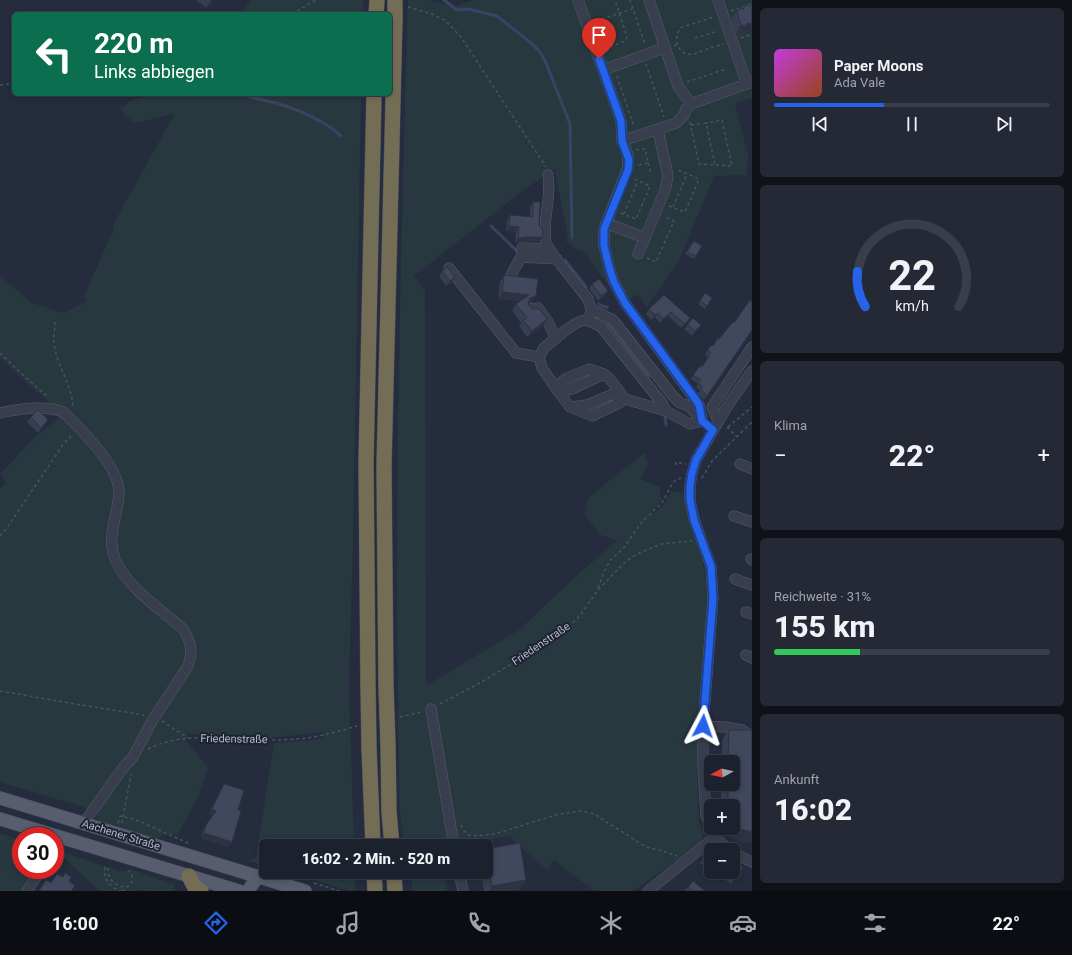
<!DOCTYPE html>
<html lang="de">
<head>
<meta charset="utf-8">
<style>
	body { margin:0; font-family:Roboto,sans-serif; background:#252936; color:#f1f3f6; height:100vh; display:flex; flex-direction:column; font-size:15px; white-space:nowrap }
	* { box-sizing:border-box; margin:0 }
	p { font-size:13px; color:#a0a3aa }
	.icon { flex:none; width:22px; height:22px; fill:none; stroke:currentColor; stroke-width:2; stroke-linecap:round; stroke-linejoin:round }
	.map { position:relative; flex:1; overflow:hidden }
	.details { display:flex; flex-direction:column; gap:8px; padding:8px; background:#0f1219; width:320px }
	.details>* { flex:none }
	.hud { position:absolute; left:12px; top:12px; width:380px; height:84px; border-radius:6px; box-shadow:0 2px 6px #0003,0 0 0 1px #3a3e4a; background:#0b6e4f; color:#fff; overflow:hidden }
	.needle { width:26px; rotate:262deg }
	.tools { position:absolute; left:704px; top:755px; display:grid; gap:8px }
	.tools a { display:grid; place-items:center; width:36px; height:36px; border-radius:6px; background:#1c212e; box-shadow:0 2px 6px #0003,0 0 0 1px #3a3e4a; font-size:20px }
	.speed { position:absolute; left:12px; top:827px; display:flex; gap:8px; font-size:20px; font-weight:700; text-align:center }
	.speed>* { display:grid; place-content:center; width:52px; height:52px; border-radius:50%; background:#1c212e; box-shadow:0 2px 6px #0003,0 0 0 1px #3a3e4a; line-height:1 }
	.speed .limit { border:6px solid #d22; background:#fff; color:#111 }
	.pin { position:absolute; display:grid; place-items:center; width:34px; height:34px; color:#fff; margin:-41px -17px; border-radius:50% 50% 50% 0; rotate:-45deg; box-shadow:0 0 4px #0007 }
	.pin .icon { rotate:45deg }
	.me { position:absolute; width:44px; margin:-22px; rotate:4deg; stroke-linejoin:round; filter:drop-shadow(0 0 3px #0008) }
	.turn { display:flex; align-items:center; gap:14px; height:84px; padding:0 16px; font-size:18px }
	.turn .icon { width:52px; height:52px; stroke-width:2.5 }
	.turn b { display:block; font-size:28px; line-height:34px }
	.big { font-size:30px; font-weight:800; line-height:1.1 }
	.details .tile { flex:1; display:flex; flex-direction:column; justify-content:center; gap:6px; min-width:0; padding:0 14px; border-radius:6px; background:#252936 }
	.details .dial { align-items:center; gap:0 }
	.dial svg { height:104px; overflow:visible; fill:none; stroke:#3a3e4a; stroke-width:7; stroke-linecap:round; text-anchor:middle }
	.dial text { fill:#f1f3f6; stroke:none }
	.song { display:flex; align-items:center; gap:12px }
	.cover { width:48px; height:48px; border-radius:6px; background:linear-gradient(135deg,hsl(290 70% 55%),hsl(20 70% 35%)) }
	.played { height:4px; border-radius:2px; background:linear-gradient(90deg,#2563eb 40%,#3a3e4a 40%) }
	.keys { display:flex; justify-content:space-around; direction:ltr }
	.heat { display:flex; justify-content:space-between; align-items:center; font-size:22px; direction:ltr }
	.charge { height:6px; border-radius:3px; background:linear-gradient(90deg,#34c759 31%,#3a3e4a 0) }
	.trip { position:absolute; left:259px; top:839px; width:234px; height:40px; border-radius:6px; background:#1c212e; box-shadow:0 2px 6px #0003,0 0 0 1px #3a3e4a; font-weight:800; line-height:40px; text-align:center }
	.tab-bar { display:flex; height:64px; justify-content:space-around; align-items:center; background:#0b0d12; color:#a0a3aa }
	.tab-bar .icon { width:28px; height:28px }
	.tab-bar .on { color:#2563eb }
	.tab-bar b { font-size:18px; color:#f1f3f6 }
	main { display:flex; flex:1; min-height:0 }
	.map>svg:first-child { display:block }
	.green { fill:#27393f }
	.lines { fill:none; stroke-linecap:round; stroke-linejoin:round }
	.stream { stroke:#394465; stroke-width:3 }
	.minor-casing { stroke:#575c6c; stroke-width:11 }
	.major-casing { stroke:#424757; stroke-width:14 }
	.highway-casing { stroke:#444959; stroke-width:16 }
	.path { stroke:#45565c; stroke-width:1.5; stroke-dasharray:3 3; stroke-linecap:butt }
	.minor { stroke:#393e4e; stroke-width:10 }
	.major { stroke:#575d6e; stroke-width:13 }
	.highway { stroke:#746d56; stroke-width:15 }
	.highway-bridge-casing { stroke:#444959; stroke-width:16; stroke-linecap:butt }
	.highway-bridge { stroke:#746d56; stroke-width:15 }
	.wall { fill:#383e51 }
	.shaded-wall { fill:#2e3242 }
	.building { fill:#41485e; stroke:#2e3242 }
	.route-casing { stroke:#184099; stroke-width:10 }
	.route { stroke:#2563eb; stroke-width:7 }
	.labels { text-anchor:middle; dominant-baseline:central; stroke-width:4; stroke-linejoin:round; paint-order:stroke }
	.street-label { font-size:11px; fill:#b5b9c9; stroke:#1e2333 }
</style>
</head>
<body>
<main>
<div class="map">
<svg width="752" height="891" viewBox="0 0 752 891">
	<rect width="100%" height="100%" fill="#252c3e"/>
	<path class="green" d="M251 0H363V14H241Z
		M408 0H430V1L457 6 474 0H752V98L735 103 748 155 747 175 714 176 679 261 647 307 637 294 623 305 582 250 575 249 566 241 568 238 555 169 525 189 414 276 425 290 426 686 519 630 575 577 617 541 601 535 585 515 588 498 644 453 648 463 640 479 660 487 661 500 651 516 664 504 672 491 683 493 689 521 704 567 708 597 697 768 699 821 704 832 700 844 633 891H594L554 860 547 870 509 836 455 846H405L400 815C393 543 400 272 408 0Z
		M149 94H361L353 539 349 684 354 846H266V866L248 861 256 857 274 743 323 739V732L270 738 188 734 186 741 208 767 198 798 178 834 174 835H163L157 840 133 831 97 820V811L0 782V488L6 483 0 474 34 438 59 418 52 412V405L0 358V276L32 303 64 313 87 301 84 296 113 231 114 223 175 113 135 123 125 115 121 109 130 101 148 96Z
		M0 834 21 840V870H35L22 891H0Z
		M62 852 120 871 134 870 174 885 175 891H146L141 890 140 891H99L60 854Z
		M286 872H355V891H351Z
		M409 872H445L447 891H413Z"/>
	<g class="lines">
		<path class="stream" d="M444 0 457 10 468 9 497 16 531 43 540 52 546 63 570 124 572 238
			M243 94C253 99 265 100 276 103 299 110 324 120 341 136
			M491 226 516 250
			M565 260 586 287
			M599 304 602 306 607 307V308
			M606 321 649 376
			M665 417 666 425"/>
		<g class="minor-casing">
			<path id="minor" d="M578 0 621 121 622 141 628 154V167L604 229V246L610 270 614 282 625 303 699 405 702 419
				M649 0 678 86 691 104
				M718 0 747 84
				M603 70 664 48
				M622 141 676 123 684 115 686 109 691 104 752 82
				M548 175C552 197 542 220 546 242 547 249 581 290 588 299L591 309 590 315
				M606 223 645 238 665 190 668 176 658 130
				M638 254 645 238
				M521 257 522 248 549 249
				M449 268 516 353 539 357
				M511 275 521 257 557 259
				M530 309 538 308 548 322 556 339
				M591 309 613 320 673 396 680 403 689 406 702 421 690 424 666 411 662 403 602 328C596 324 589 319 582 321 574 322 551 342 544 348L539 357 542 368 555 387 570 407 592 416 617 404 625 399 666 411
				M555 387 565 390 572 389 604 374 609 378 625 399 613 394 587 405 571 407
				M555 387 567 378 589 369 604 374
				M0 413C18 409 46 405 63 412 81 429 120 467 119 493 118 515 106 537 115 559 128 589 161 609 184 630 191 643 193 652 188 666L152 721 133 757 123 768 83 824
				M718 421 712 407 752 347
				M740 464 752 469
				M734 516 752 522
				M751 559 752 560
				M735 579 752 585
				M746 612 752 614
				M746 655 752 658
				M431 709 454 846
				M703 726 725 727 742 730 752 737
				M711 827 706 816 703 767V726L713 598 711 567 694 519 690 500V486L692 473 696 460 728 405 752 371
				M713 832 715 837 728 850
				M55 847 61 837
				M733 853 752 862
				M459 872 463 891
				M27 891 41 870
				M648 891 715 837"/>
		</g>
		<g class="major-casing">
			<path id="major" d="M0 798 305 891
				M0 819 239 891
				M248 891 258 876"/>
		</g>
		<g class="highway-casing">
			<path id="highway" d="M376 14 377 0
				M368 686 366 462 374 94
				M386 686 384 466 395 19
				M388 746 389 812 392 846
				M369 748 373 846
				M374 872 375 891
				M394 872 395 891
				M189 876 194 886 201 891"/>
		</g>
		<path class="path" d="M630 0 645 44
			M408 7 432 14 446 21 461 37 546 167
			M731 11 752 4
			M292 14 316 0
			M596 21 632 9
			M695 38 718 31
			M741 38 752 34
			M677 45C676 38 677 32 682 27L714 17
			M674 46 677 45C683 56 691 56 702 51 709 48 717 46 724 44
			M607 52 610 47 625 41 627 37 615 0
			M646 64 664 117
			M617 76 634 127
			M687 82 726 69
			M0 85 14 83
			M690 122 699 164 732 166 722 120 706 123
			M691 125 706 123 715 165
			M636 150 645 149 648 163 638 165
			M648 163 651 174
			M669 206 685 212 699 179 676 169
			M673 207 687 174
			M621 213 636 219 650 186 634 179
			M624 214 638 181
			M647 258 656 262 674 221 665 217
			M55 322C55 329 53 337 54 344 57 366 72 385 73 407
			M0 353 24 376 49 398
			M727 427 737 437
			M728 427 752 407
			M676 465V462L686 464
			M702 478 712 461 752 422
			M0 536 7 528 64 443 72 435
			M598 588 603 574 611 559 623 549 641 523 662 503 673 482 678 479 681 478
			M0 691 75 704 144 715
			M440 704 478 684 543 645 567 628 578 618 598 590 624 563 637 554 661 544 692 541
			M400 717 421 712
			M162 721 188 738
			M148 749C186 730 228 741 269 740 288 740 309 739 327 734 337 732 347 729 357 726
			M118 823 120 816 134 819 188 843
			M122 823 131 774
			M461 825 464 831 469 835 477 836 495 834 559 814 581 811 594 814 646 847 663 851 677 856
			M105 867C103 879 109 887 121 891
			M108 868C107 880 117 889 129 886
			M314 883 339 891
			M122 891 125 890 132 882V876L129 870"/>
		<use href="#minor" class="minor"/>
		<use href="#major" class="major"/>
		<use href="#highway" class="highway"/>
		<g class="highway-bridge-casing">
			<path id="highway-bridge" d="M395 19V0
				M368 686 369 748
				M386 686 388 746"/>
		</g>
		<use href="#highway-bridge" class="highway-bridge"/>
	</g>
	<path class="wall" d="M196 0H212L206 8Z
		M752 4V30L750 29 748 32 743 31 740 34 736 33 731 19 737 12 750 6Z
		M533 202 539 226 543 237 539 242H522L515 243 516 232 506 231 507 220 510 215 530 217V207Z
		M692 243 696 256 694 259 685 254Z
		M442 271 452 282 446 286 439 276Z
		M504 275 532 302 528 304 532 309 547 319 543 326 527 337 519 326 521 323 512 310 516 304 521 301 498 299 500 282Z
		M592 284 608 291 604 296 598 301 589 289Z
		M705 293 712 298 705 309 698 304Z
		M664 295 690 318 681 328 668 316 660 323 655 317 651 320 646 314 649 309Z
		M688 324 701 325 692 336 684 329Z
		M752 330 704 400 698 393 700 390 696 387 698 384 691 379 700 366 702 367 708 358 705 354 711 345 712 346 719 339Z
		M31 417 48 420 45 425 38 433 27 422Z
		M729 730 752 751V840L750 844 730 838 725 828H733V806H721V784H733V762H722V740Z
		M224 784 238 810 232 842 228 847 201 838 203 830 213 816 209 814 221 789Z
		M486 849 526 880 519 890 515 891H484L481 872H486Z
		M711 855V869L710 868 709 870 700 863 703 859Z
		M743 868 731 884 715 872H733Z
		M688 887 705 891H685Z"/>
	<path class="shaded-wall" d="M748 23 752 24V30L750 29 748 32 743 31 740 34 736 33 741 25Z
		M509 226 519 227 516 232 506 231Z
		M526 237H543L539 242H522L515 243 518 238Z
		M455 277 452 282 446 286 450 281Z
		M608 291 604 296 598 301 601 296Z
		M502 292 529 295 524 301 498 299Z
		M536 296 532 302 526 304 530 298Z
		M671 312 668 316 660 323 663 319Z
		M658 313 655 317 651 320 655 315Z
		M547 319 543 326 527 337 532 331Z
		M48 420 45 425 38 433 41 428Z
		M212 809 216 811 213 816 209 814Z
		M736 828 752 832V840L750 844 730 838Z
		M204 833 232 842 228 847 201 838Z
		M526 880 519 890 515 891H489L492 886Z"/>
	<path class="building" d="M752 4V24L748 23 745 26 741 25 737 12 740 8 743 9 746 5 750 6Z
		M533 202H540L539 226 542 227 543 237H526L518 238 519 227 509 226 510 215 533 217Z
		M694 241 702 246 696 256 687 252Z
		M447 267 455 277 450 281 442 271Z
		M504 275 538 279 536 296 530 298 528 304 532 309H539L547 319 532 331 523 320 527 318 516 304 529 295 502 292Z
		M599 279 608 291 601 296 592 284Z
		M705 293 712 298 707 306 700 301Z
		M664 295 690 318 685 324 671 312 663 319 658 313 655 315 649 309Z
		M750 300 752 302V330L707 396 701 389 703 387 698 383 701 380 693 375 700 366 702 367 711 353 708 350 711 345 713 346 718 338 719 339 733 322 734 323Z
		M693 318 701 325 695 331 688 324Z
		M38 410 48 420 41 428 31 417Z
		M729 730H752V832L736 828 733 821V806H728V784H733V762H728Z
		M224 784 244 790 238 810 241 811 232 842 204 833 206 825 216 811 212 809Z
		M520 843 526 880 492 886 486 849Z
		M708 852 711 855V865L703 859Z
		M733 860 743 868 734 879 724 872H733Z
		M65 873 71 877 69 881 75 886 71 891H39L46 880 51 883 57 874 63 877Z
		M693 881 705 891H693L688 887Z"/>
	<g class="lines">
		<g class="route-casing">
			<path id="route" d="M599 59 621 121 622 141 629 160 628 170 604 229V246L610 270 614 282 625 303 696 400 699 405 702 421 713 430 696 460 692 473 690 486V500L694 520 711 566 713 598 703 726"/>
		</g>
		<use href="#route" class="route"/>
	</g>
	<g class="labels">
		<g class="street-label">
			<text transform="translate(541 644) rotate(-34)">Friedenstraße</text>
			<text transform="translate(234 739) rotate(1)">Friedenstraße</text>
			<text transform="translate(121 835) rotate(17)">Aachener Straße</text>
		</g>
	</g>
</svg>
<div class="tools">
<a><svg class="needle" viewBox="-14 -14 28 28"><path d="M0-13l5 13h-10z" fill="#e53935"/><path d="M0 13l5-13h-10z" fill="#a0a3aa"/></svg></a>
<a>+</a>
<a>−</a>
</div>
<div class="speed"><div class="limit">30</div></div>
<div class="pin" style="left:599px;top:59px;background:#d93025"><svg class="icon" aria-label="arrive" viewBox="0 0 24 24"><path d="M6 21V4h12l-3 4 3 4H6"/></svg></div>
<svg class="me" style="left:703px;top:726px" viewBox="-20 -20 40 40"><path d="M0-17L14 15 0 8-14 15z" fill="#2563eb" stroke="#fff" stroke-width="4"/></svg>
<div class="trip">16:02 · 2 Min. · 520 m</div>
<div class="hud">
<div class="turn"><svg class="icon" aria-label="left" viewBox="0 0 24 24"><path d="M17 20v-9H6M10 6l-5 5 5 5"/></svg><div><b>220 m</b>Links abbiegen</div></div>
</div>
</div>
<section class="details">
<div class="tile">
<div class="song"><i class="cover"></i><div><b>Paper Moons</b><p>Ada Vale</p></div></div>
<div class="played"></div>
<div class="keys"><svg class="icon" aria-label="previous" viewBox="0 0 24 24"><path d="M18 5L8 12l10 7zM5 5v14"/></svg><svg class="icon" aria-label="pause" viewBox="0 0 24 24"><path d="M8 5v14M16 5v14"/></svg><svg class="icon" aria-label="next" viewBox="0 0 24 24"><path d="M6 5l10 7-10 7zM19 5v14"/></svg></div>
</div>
<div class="tile dial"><svg viewBox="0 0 100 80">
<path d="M14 69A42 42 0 1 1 86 69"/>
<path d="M14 69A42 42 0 0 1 8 42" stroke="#2563eb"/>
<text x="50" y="56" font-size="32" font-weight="700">22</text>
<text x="50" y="72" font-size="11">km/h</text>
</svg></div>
<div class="tile"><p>Klima</p>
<div class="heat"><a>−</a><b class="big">22°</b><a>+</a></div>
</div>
<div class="tile"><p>Reichweite · 31%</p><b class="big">155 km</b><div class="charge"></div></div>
<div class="tile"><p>Ankunft</p><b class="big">16:02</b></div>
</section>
</main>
<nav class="tab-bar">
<b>16:00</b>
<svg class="icon on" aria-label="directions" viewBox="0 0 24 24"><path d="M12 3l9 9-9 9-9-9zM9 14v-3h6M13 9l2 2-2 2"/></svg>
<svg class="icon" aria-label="music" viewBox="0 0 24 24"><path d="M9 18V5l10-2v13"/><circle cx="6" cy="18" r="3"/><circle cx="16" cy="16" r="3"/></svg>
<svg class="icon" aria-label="phone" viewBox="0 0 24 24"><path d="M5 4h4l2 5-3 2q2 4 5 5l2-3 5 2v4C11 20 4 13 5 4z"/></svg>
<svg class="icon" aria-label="climate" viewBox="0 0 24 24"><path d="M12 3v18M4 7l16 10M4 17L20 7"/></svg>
<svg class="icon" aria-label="car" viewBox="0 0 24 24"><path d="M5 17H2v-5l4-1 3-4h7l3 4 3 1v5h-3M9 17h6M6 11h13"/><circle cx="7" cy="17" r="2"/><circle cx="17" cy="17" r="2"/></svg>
<svg class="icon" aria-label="filters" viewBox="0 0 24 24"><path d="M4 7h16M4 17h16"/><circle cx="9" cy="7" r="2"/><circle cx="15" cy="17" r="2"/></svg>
<b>22°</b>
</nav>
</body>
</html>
